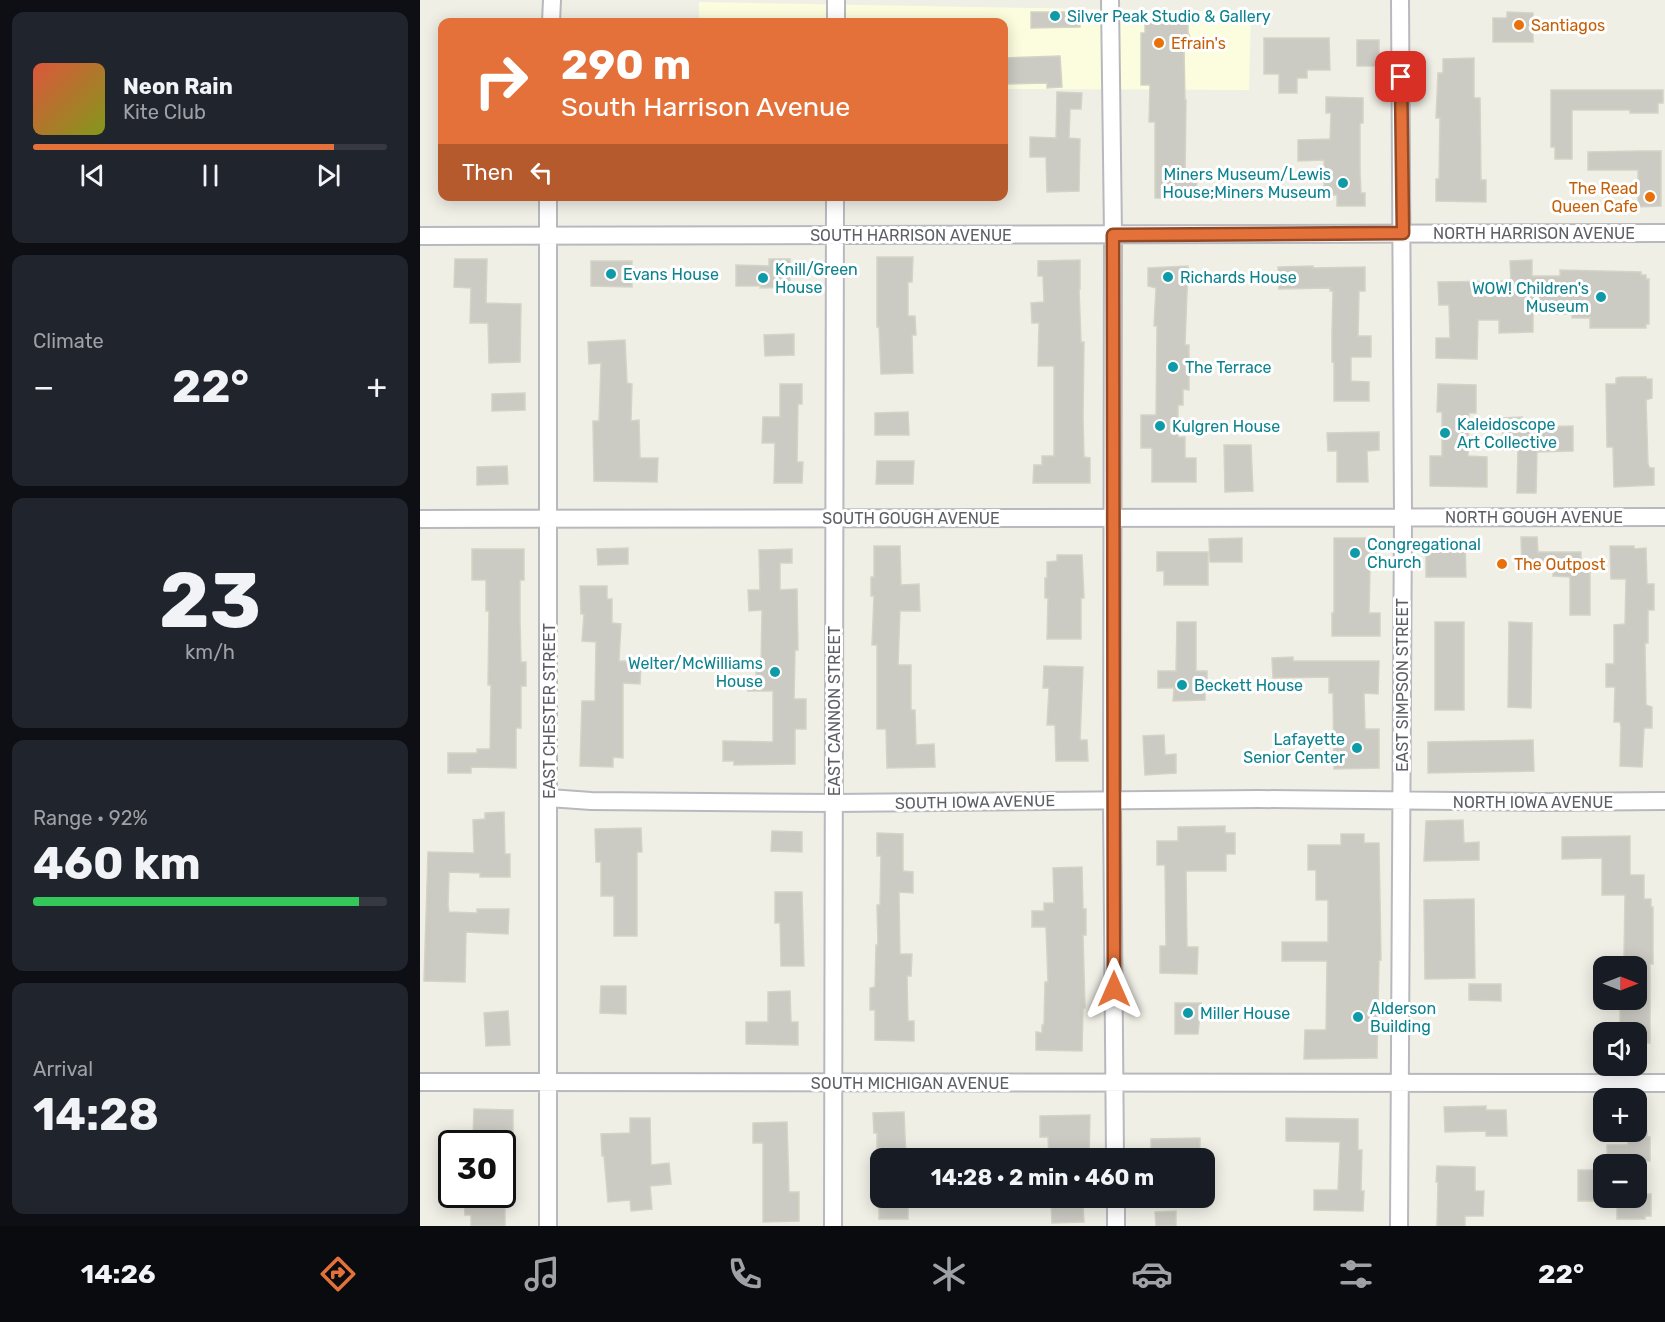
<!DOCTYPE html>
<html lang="en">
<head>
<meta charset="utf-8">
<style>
	body { margin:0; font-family:Rubik,sans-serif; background:#20242c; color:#f1f3f6; height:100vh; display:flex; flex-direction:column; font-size:22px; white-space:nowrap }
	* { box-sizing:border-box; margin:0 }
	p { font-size:20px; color:#9ea1a6 }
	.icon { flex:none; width:33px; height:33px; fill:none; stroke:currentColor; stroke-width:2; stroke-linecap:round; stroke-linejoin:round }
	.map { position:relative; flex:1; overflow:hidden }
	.sheet { display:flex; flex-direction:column; gap:12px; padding:12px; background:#0d0f14; width:420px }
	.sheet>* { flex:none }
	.hud { position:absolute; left:18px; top:18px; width:570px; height:183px; border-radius:12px; box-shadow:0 3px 15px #0003; background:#e37139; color:#fff; overflow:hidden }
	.needle { width:39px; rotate:90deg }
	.buttons { position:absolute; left:1173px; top:956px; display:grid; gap:12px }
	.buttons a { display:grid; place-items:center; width:54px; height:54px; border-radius:12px; background:#171b24; box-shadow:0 3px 15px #0003; font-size:30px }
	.speed { position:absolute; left:18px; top:1130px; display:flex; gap:12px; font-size:30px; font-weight:700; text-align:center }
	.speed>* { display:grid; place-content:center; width:78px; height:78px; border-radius:50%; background:#171b24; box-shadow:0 3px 15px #0003; line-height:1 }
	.speed .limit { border:3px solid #111; border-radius:9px; background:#fff; color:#111 }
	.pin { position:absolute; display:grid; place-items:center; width:51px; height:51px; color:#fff; margin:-26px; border-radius:12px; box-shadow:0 3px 9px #0006 }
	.me { position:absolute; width:66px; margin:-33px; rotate:0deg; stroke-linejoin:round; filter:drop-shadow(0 0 4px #0008) }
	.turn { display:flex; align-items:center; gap:21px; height:126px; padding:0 24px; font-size:27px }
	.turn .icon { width:78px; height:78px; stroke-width:2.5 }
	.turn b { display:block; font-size:42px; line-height:51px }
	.then { display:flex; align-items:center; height:57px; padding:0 24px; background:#0003; gap:12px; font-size:22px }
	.big { font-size:45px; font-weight:700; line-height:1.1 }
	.sheet .tile { flex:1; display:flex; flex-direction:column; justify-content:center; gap:9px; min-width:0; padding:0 21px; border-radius:12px; background:#20242c }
	.sheet .dial { align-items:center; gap:0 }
	.dial b { font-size:78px; line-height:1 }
	.song { display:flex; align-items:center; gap:18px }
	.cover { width:72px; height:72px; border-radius:9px; background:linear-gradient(135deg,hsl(10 70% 55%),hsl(70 70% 35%)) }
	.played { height:6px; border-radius:3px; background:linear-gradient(90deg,#e37139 85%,#363941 85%) }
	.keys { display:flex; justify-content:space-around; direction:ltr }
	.heat { display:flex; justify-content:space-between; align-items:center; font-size:33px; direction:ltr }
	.charge { height:9px; border-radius:4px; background:linear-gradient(90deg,#34c759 92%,#363941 0) }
	.trip { position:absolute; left:450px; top:1148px; width:345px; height:60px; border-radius:12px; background:#171b24; box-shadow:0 3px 15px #0003; font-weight:700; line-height:60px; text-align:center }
	.dock { display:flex; height:96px; justify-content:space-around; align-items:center; background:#090b0e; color:#9ea1a6 }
	.dock .icon { width:42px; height:42px }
	.dock .active { color:#e37139 }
	.dock b { font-size:27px; color:#f1f3f6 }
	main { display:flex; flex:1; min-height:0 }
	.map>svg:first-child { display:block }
	.commercial { fill:#fcfdde }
	.building { fill:#cbcac3; stroke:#d4d3c5; stroke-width:1.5 }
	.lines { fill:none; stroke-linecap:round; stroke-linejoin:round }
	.minor-casing { stroke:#b8b9bf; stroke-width:20 }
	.minor { stroke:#fff; stroke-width:16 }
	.route-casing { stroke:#944925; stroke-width:15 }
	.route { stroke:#e37139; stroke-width:10 }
	.culture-dot { fill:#0f9aa8; stroke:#fff; stroke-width:2 }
	.food-dot { fill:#e8710a; stroke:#fff; stroke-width:2 }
	.labels { text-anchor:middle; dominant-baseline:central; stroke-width:6; stroke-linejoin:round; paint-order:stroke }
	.culture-label { font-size:16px; fill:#0d838f; stroke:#fff; text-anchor:start }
	.food-label { font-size:16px; fill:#c56008; stroke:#fff; text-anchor:start }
	.street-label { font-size:16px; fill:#5e5f66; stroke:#fff }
</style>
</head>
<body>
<main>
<section class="sheet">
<div class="tile">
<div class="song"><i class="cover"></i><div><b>Neon Rain</b><p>Kite Club</p></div></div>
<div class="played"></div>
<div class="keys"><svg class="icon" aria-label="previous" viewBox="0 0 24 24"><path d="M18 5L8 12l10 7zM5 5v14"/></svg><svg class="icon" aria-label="pause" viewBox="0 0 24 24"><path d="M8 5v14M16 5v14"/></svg><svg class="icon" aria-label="next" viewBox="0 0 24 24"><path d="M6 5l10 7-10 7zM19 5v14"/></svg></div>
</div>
<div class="tile"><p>Climate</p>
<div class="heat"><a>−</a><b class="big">22°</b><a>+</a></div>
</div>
<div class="tile dial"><b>23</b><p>km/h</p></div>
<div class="tile"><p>Range · 92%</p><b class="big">460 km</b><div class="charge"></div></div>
<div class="tile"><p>Arrival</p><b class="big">14:28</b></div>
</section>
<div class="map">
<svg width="1245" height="1226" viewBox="0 0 1245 1226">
	<rect width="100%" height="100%" fill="#efefe6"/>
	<path class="commercial" d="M279 2 831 12 829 90 584 89V22H279Z"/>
	<path class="building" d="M611 12H660V27L611 28Z
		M1087 12 1113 13V42H1073V18H1087Z
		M725 19H768V32L773 45 764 49 765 100H766L765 176H777L776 199 735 198V122H729L730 85H721V33H725Z
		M844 38H909L910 70H887V78H877V93H859V74H844Z
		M937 40H959V66H937Z
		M640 56 642 87 627 88V83L584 84V58Z
		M1054 58V98H1060L1061 180H1066V202L1016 201V179H1019L1020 118H1016L1018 73H1023V59Z
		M1131 90H1243V103H1238V113H1210V110H1152V159H1135V147H1131Z
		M637 92 662 93 661 109H650L649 138 660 139 659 191 627 192 626 157H610V137L636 138Z
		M906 97 943 98V123H940V173L941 193H945V206H917V195H904V160L878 161V140L910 139 911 113H906Z
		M1220 151H1241V206L1218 207V170H1168V152Z
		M457 257H493L492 282H488V316H495L496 335H492L493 373 461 374 459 327H457Z
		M35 259H67L66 303 101 304 100 362 69 363 68 323H50L51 288 34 287Z
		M349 259H370V287L340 288 341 286H316V265L349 266Z
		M660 260V289H659L661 342H664L663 418 664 457 670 458V483H613L614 465H622V456H634V366H618L619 323H612L611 303 624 302 623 276H618V261Z
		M1112 260V276H1140V270L1221 272V275H1226V279H1229V324H1226V328H1170V318H1152V314H1113V332L1079 333V320H1058L1057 359 1016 358V338H1030L1029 305H1019L1018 282 1091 281 1090 261Z
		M171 261H212V287L171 286Z
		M768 266 765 345H769V390L763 389V405H758V437H765V458H776V482H732V448H721V415H736L737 326H734L736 288 728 286V268Z
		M893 266V268L945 267V291H939L938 336H951V357H931V381L949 382V401H914V362H912V333L913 291H910V288L859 289 858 267Z
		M374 334V355L345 356 344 335Z
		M205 340 207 383 212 384 211 421 219 420 220 458H238L237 482 174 481 173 421H179L181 363 169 364 168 342Z
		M1201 377H1226V379H1232V398L1226 400 1228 465 1230 468H1234V485L1194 487 1193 447H1187L1186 384H1196V378Z
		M360 384H382V404H378L377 462H383L382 483H354L355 443H342L343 417H360Z
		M1018 384 1056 385V413H1049L1048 456 1067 457V487L1010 486V456H1022V412H1017Z
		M105 393V410L72 411V394Z
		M488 412 489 435H455V413Z
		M1102 417V427L1153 426V451L1117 452 1116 493H1097L1098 450H1083L1082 418Z
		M959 432V450L947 451 948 482H917V451H908L907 433Z
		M804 445H831L833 491 805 492Z
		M457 461H494L493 484H456Z
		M87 466 88 484 57 485V467Z
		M1101 537H1117L1118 552H1161V567H1170V615H1150V577L1133 576V567H1102Z
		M822 538V562H790L789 539Z
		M914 538H955L956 568H950L949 613H960V636H912V613H914Z
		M1006 543H1045L1046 577H1006Z
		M454 546H480L481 585 499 584 500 611H480L478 665H491V710H495L496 745 514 744 515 767 467 768 466 729H457V645H452L454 596H451V577H454Z
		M1190 546H1214V549L1226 548 1227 584H1234V610H1228V643H1225L1226 705 1232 707V728H1224L1222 767 1200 766 1201 727 1200 722H1194L1195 687H1186V664H1194V625L1205 624 1206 579H1191Z
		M208 548V564L178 565 177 549Z
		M52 549H104V580H100V622L101 662H106V686H101V728H96V768L51 767V773H28V753H57V749H70L71 685H68L69 611H66V580H52Z
		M372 549V563H360V590L377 589 378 650H375L374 699H386V729H375V764L314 765V761H303V741L353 742V691H328V677H336V666H341L342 610 329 611 328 590H340L339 550Z
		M737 552H788V585H744V571H737Z
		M637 555H662L664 598H661V639H627L628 598H625V578H627V562L637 561Z
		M160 586H187V599H192V623L201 624 199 661H208V664H221L220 684 203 683V758L193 757V767L160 766 162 701H175L176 642 162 641 164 614H161Z
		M757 622H776V671H787V691H785V700L753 701 754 688H738V671H756Z
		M1015 622H1044V710H1015Z
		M1089 622 1112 623 1111 708 1088 707Z
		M873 657V661H959L958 694 944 693 945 729H959V768L914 769 913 693H909V677L853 678 852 658Z
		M624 666 663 667 660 740H667L668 761H636L635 725H627L629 688H623Z
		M744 735 745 755 756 754V773L725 775 723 736Z
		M1113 740 1114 771 1008 773V742Z
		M84 812 85 854H90V877H60V873L29 872 28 905 29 912 57 913V909H89L88 934 46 932 45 982 4 981 8 852 54 853 53 820 65 819V813Z
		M1043 820 1044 843 1059 842V860L1004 861 1006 821Z
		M805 826V833H815V854H806V871H766L767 947H778L777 974 740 973V946H746L745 865H737V841H758V827Z
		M221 828 222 852H217V936H194V896H181V862H176L175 829Z
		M352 831 382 832V852L351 851Z
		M457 833 483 834V871L493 872V893L479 892 480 954H492L491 976H487L488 1021H494V1041L455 1040V1010H450V988L455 987 456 945H458L457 905H460L461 856H457Z
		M921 834H944V843H959L961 960H959L957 1058 884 1059 885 1030H906L907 961H862V942H908V900H896V870H888V845H921Z
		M1210 836V875H1224V899H1231V907H1233V964H1230V1043H1216V1032H1200V999H1216V966H1206V957H1204L1205 895H1182V858L1142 859V837Z
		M662 867 663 909H666V935H663L665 1008H663L662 1051 616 1050V1032L622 1033V1025H624L625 982H628L626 927H612V911H624V903H634L633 868Z
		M355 892H382L384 966H361L360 923H355Z
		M1054 899 1055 978 1005 979 1004 900Z
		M1049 984H1081V1001L1049 1000Z
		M181 986H206V1014L180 1013Z
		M370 991 371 1022H378V1045L326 1044V1022H348V992Z
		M755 1003H781L778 1034H755Z
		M88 1011 90 1045 66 1046 64 1013Z
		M1066 1106V1110H1086L1087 1136H1066V1131L1025 1132 1024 1107Z
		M54 1109 93 1110V1137L53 1136Z
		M484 1112 486 1158H457V1133H454L453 1113Z
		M670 1115 669 1158H629L628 1137H620V1116Z
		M210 1118H230L231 1165 249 1163 251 1184 230 1186 232 1209 211 1211 210 1200 188 1202 184 1156H182L181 1134 210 1133Z
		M866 1118 938 1119V1150H942L941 1191H944L943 1211 894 1210V1190H918L920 1142 866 1141Z
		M367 1122 369 1192H379V1221L343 1222V1143H333V1123Z
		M1208 1131H1227V1137H1230V1161H1187V1145H1208Z
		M780 1138V1158H731V1139Z
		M1017 1166 1055 1167V1191H1064L1063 1216H1045V1226H1017L1018 1182H1016Z
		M1158 1170H1184V1201H1158Z
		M51 1194H85V1226H51V1215H45L44 1200H51Z
		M1216 1194H1231V1216H1225V1219H1197V1197H1216Z
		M459 1197H488V1219H459Z
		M647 1199V1205H663L664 1222 632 1223 631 1200Z
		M756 1211V1226H736L735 1212Z"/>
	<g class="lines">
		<g class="minor-casing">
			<path id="minor" d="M690 0 693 235 692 801 695 1158
				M131 22 132 0
				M416 22V0
				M128 196V1226
				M0 236 1245 233
				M0 519 1245 517
				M129 798 171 801 414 803 839 799 1121 802 1245 801
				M0 1082 1245 1083
				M696 1197V1226
				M413 1226 415 196
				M979 1226 983 517 980 0"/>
		</g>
		<use href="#minor" class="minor"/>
	</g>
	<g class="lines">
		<g class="route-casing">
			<path id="route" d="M694 989 693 235 983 233 981 77"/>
		</g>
		<use href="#route" class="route"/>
	</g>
	<g class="culture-dot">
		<circle cx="635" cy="16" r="6"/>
		<circle cx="923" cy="183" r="6"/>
		<circle cx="191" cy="274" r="6"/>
		<circle cx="748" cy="277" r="6"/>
		<circle cx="343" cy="278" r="6"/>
		<circle cx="1181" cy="297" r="6"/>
		<circle cx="753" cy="367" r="6"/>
		<circle cx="740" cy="426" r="6"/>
		<circle cx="1025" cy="433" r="6"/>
		<circle cx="935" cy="553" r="6"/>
		<circle cx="355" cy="672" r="6"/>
		<circle cx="762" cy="685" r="6"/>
		<circle cx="937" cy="748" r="6"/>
		<circle cx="768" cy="1013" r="6"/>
		<circle cx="938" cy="1017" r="6"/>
	</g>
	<g class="food-dot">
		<circle cx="1099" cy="25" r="6"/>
		<circle cx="739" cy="43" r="6"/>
		<circle cx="1230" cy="197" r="6"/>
		<circle cx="1082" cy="564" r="6"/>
	</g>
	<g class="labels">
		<g class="culture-label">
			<text x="647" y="16">Silver Peak Studio &amp; Gallery</text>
			<text x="911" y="174" text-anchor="end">Miners Museum/Lewis<tspan x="911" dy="18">House;Miners Museum</tspan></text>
			<text x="355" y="269">Knill/Green<tspan x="355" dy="18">House</tspan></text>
			<text x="203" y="274">Evans House</text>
			<text x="760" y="277">Richards House</text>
			<text x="1169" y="288" text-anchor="end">WOW! Children's<tspan x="1169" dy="18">Museum</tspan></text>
			<text x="765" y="367">The Terrace</text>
			<text x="1037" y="424">Kaleidoscope<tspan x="1037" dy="18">Art Collective</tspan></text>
			<text x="752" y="426">Kulgren House</text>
			<text x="947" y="544">Congregational<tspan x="947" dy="18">Church</tspan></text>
			<text x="343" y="663" text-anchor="end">Welter/McWilliams<tspan x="343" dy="18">House</tspan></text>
			<text x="774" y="685">Beckett House</text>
			<text x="925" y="739" text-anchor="end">Lafayette<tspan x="925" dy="18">Senior Center</tspan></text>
			<text x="950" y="1008">Alderson<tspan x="950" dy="18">Building</tspan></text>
			<text x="780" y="1013">Miller House</text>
		</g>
		<g class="food-label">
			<text x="1111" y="25">Santiagos</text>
			<text x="751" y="43">Efrain's</text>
			<text x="1218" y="188" text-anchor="end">The Read<tspan x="1218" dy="18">Queen Cafe</tspan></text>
			<text x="1094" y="564">The Outpost</text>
		</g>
		<g class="street-label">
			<text x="1114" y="233">NORTH HARRISON AVENUE</text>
			<text x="491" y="235">SOUTH HARRISON AVENUE</text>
			<text x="1114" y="517">NORTH GOUGH AVENUE</text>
			<text x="491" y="518">SOUTH GOUGH AVENUE</text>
			<text transform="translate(982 685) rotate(-90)">EAST SIMPSON STREET</text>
			<text transform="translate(129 711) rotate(-90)">EAST CHESTER STREET</text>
			<text transform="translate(414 711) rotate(-90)">EAST CANNON STREET</text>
			<text transform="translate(555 802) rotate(-1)">SOUTH IOWA AVENUE</text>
			<text x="1113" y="802">NORTH IOWA AVENUE</text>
			<text x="490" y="1083">SOUTH MICHIGAN AVENUE</text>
		</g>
	</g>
</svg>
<div class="buttons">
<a><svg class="needle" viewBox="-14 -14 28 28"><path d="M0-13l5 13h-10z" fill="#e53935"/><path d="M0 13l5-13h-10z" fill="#9ea1a6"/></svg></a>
<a><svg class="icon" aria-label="sound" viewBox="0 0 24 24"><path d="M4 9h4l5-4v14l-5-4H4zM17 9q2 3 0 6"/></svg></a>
<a>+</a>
<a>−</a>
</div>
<div class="speed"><div class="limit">30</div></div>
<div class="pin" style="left:981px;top:77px;background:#d93025"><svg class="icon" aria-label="arrive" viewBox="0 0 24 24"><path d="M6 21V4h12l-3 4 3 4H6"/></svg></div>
<svg class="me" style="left:694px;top:989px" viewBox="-20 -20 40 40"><path d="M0-17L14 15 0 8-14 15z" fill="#e37139" stroke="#fff" stroke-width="4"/></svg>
<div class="trip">14:28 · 2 min · 460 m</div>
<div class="hud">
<div class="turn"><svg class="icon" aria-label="right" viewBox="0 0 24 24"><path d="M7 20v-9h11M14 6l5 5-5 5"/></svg><div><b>290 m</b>South Harrison Avenue</div></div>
<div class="then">Then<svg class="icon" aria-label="left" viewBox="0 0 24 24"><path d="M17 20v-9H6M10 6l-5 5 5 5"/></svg></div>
</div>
</div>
</main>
<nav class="dock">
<b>14:26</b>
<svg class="icon active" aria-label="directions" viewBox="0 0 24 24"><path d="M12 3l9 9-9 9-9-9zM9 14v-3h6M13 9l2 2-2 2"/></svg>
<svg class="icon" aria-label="music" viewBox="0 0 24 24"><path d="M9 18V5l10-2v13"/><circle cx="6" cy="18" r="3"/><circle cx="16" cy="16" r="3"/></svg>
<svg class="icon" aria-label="phone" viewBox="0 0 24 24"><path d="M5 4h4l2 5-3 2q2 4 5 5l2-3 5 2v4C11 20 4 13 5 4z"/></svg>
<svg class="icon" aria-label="climate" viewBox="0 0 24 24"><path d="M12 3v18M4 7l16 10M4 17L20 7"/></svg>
<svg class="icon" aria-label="car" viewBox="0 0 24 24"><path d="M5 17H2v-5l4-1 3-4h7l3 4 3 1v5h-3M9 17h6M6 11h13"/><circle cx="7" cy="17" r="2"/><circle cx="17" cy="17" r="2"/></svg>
<svg class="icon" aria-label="filters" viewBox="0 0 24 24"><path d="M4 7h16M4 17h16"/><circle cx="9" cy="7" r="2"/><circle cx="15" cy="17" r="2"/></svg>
<b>22°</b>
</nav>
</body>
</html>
